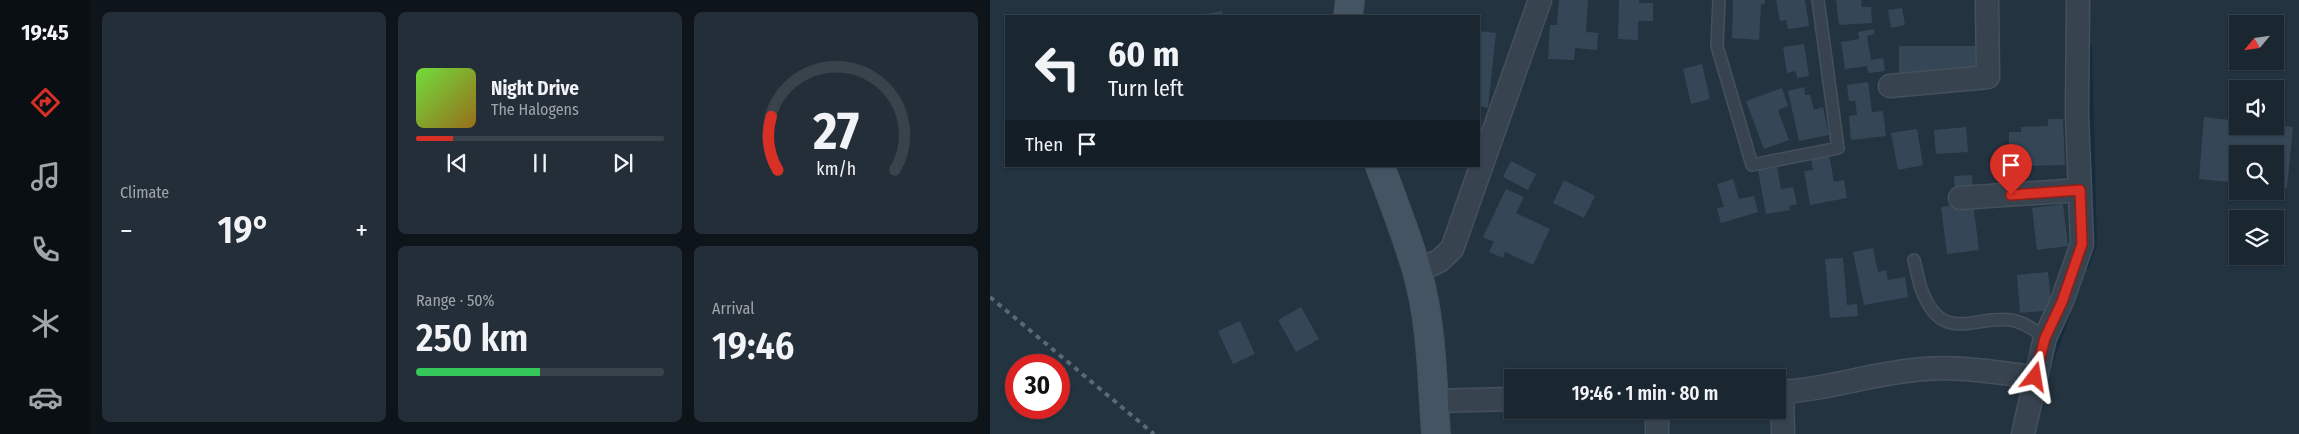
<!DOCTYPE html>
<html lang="en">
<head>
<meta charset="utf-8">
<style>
	body { margin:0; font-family:"Fira Sans Condensed",sans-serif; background:#232e38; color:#f1f3f6; height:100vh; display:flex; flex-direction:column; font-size:19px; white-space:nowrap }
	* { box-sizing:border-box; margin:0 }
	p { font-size:16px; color:#9fa5ab }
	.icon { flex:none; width:28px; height:28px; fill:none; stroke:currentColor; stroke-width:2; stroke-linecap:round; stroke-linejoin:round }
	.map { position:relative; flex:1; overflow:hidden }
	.side { display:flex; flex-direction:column; gap:12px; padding:12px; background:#0e151a; width:900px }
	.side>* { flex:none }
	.guide { position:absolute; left:15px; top:15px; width:475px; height:152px; border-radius:0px; box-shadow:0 1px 4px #0004,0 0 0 1px #38434c; background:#1a2630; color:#f1f3f6; overflow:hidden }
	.needle { width:32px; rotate:241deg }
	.tools { position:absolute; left:1239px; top:15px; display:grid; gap:10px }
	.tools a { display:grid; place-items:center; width:55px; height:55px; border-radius:0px; background:#1a2630; box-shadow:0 1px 4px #0004,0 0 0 1px #38434c; font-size:25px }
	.speed { position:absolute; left:15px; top:354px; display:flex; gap:10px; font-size:25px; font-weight:700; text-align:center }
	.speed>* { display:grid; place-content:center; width:65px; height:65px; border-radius:50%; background:#1a2630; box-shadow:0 1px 4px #0004,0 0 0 1px #38434c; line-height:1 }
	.speed .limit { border:8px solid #d22; background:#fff; color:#111 }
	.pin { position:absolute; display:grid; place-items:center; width:42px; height:42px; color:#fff; margin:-51px -21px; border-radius:50% 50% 50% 0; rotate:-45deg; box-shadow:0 0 5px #0007 }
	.pin .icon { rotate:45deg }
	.me { position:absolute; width:55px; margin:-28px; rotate:14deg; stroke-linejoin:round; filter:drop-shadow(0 0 4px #0008) }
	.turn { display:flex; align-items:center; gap:18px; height:105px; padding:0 20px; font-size:22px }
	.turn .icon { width:65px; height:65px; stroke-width:2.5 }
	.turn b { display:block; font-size:35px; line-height:42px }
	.then { display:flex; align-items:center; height:48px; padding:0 20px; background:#0003; gap:10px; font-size:19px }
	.big { font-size:38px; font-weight:600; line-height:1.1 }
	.side .tile { flex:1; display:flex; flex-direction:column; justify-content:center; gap:8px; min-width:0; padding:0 18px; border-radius:8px; background:#232e38 }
	.side .dial { align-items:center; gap:0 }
	.dial svg { height:130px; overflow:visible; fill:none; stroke:#38434c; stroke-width:7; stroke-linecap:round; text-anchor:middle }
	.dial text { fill:#f1f3f6; stroke:none }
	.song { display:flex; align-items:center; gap:15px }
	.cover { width:60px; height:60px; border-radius:8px; background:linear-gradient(135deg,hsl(100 70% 55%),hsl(40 70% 35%)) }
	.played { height:5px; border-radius:2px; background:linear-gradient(90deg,#d93025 15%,#38434c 15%) }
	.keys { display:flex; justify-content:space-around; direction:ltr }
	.heat { display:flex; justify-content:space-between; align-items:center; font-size:28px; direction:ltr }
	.charge { height:8px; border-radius:4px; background:linear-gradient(90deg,#34c759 50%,#38434c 0) }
	.side .tiles { flex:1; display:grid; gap:12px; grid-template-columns:repeat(3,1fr) }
	.tile:first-child { grid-row:span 2 }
	.trip { position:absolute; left:514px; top:369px; width:282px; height:50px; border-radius:0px; background:#1a2630; box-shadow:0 1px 4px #0004,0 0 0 1px #38434c; font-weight:600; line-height:50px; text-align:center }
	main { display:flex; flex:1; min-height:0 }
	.tab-bar { display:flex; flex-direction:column; width:90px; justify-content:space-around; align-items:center; background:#0a0f13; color:#9fa5ab }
	.tab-bar .icon { width:35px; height:35px }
	.tab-bar .current { color:#d93025 }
	.tab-bar b { font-size:22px; color:#f1f3f6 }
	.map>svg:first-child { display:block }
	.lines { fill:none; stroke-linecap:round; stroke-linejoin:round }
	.stream { stroke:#152b3f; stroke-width:6 }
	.building { fill:#354757 }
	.lane-casing { stroke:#44505c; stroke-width:14 }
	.street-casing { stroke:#44505c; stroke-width:25 }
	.secondary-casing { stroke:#44505c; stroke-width:30 }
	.lane { stroke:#374450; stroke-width:11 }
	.street { stroke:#374450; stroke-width:22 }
	.secondary { stroke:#455463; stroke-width:28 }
	.rail { stroke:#596977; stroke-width:4; stroke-dasharray:5 5; stroke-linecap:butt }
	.route-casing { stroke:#8d1f18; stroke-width:12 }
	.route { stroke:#d93025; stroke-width:9 }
</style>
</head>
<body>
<main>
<nav class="tab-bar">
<b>19:45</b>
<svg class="icon current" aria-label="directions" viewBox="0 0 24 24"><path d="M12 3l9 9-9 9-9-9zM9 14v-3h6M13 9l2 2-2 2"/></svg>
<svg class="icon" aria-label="music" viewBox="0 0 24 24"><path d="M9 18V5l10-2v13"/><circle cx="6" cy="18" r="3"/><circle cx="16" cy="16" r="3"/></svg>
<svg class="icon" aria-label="phone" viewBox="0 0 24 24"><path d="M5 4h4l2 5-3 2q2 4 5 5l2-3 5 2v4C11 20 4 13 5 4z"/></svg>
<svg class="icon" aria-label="climate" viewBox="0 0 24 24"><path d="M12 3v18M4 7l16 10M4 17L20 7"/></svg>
<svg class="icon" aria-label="car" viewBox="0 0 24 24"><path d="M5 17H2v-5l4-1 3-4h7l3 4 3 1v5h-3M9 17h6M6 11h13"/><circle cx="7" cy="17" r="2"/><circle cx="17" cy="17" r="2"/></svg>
</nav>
<section class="side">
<div class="tiles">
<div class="tile"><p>Climate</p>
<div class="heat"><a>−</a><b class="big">19°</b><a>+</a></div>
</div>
<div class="tile">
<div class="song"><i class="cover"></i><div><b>Night Drive</b><p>The Halogens</p></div></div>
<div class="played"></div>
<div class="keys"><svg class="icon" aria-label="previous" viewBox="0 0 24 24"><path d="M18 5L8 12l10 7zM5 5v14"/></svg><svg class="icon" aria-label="pause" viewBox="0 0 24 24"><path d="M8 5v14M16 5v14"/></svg><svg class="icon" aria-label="next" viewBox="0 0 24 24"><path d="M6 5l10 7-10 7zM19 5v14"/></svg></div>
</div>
<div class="tile dial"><svg viewBox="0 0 100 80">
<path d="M14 69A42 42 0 1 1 86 69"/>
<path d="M14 69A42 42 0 0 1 10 36" stroke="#d93025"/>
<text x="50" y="56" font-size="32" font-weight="700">27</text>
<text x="50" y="72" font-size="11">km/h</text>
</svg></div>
<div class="tile"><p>Range · 50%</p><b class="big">250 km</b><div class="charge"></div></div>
<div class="tile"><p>Arrival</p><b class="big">19:46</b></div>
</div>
</section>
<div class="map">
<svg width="1309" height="434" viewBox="0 0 1309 434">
	<rect width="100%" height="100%" fill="#233340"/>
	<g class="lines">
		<path class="stream" d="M1096 266 1104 244 1099 48
			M1061 360 1078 313"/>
	</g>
	<path class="building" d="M569 0H598L596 32 608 33 607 50 585 48 584 60 558 59 560 25H567Z
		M629 0H649V3H663V21H648V40L628 39Z
		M743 0H775L774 5 771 4 769 40 742 38Z
		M786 0H815L819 26 798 29 796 20 790 21Z
		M846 0H871L872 7H881L882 23 849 25Z
		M912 8 915 25 901 28 898 10Z
		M232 11 233 16H208V15Z
		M884 29V34L877 36 881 60 893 58 895 71 878 73 877 66 855 69 851 42 869 39 868 32Z
		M489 31 506 33 498 108 489 106Z
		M814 44 819 76 807 78 806 71 797 73 793 47Z
		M909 46H988V74H909Z
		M712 64 720 99 701 104 693 69Z
		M878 82 882 112 893 111 896 136 861 140 859 116 867 115 865 101H859L857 85Z
		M814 87 815 95H820L824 110 833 107 839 135 809 141 798 91Z
		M792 88 798 106 788 110 799 140 774 149 756 101Z
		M1214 117 1248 121V126L1285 125 1303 127 1297 188 1285 187V154H1248V183L1209 179Z
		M1058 119H1073L1075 165 1028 166V173H1004L1003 155H1019V132H1031V127L1058 126Z
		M976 127 978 152 946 154 944 130Z
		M927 129 933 165 908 170 901 133Z
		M839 155 844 182 854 180 857 198 820 205 814 171 823 170 821 159Z
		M521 161 546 174 538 190 513 177Z
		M787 167 791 189 803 187 807 204 799 206 800 210 776 214 768 170Z
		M982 175 983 192H965L964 176Z
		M743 179 749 199 764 196 768 212 731 223 727 208 734 207 727 184Z
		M574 180 605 196 594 218 563 203Z
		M516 189 534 197 526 213 560 229 543 265 515 252 513 258 499 252 504 242 493 237Z
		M983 203 989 250 957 254 951 207Z
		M1073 204 1078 246 1047 250 1042 208Z
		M883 248 888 272 896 270 898 280 915 277 918 297 874 305 863 252Z
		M853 258 857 305 867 304 868 316 840 318 835 259Z
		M1058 272 1062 310 1030 313 1027 275Z
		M311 307 329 339 306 352 288 320Z
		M250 321 265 354 243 364 228 331Z"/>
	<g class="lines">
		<g class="lane-casing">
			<path id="lane" d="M729 0 727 46 762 165 848 148 828 0
				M924 260C927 270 928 281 932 291 953 345 984 315 1021 320 1034 322 1045 330 1055 338"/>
		</g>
		<g class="street-casing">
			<path id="street" d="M900 86 998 77 997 0
				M970 198 1090 190
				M427 271 449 261 462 249 550 0
				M788 392C838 390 885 372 935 369 971 366 1009 373 1045 377
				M792 392 793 434
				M444 401 522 399
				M667 410V434
				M1033 434 1055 338 1072 301 1092 244 1087 115 1088 0"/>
		</g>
		<g class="secondary-casing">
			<path id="secondary" d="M358 16 360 0
				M390 166C403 201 417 236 427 271 442 323 442 380 446 434"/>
		</g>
		<use href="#lane" class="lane"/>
		<use href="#street" class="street"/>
		<use href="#secondary" class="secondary"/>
		<path class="rail" d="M0 297 164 434"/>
	</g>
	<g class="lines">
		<g class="route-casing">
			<path id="route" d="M1021 195 1090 190 1092 244 1072 302 1055 338 1045 377"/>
		</g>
		<use href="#route" class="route"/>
	</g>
</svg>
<div class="tools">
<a><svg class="needle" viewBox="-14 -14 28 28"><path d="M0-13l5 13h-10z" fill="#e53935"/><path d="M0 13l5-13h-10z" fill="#9fa5ab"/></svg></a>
<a><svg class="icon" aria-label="sound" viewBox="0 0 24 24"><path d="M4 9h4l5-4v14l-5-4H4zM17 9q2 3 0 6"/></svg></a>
<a><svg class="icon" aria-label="search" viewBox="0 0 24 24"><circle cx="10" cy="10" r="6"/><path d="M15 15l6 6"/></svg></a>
<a><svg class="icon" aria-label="layers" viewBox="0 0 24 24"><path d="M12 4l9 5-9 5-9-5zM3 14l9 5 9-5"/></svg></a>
</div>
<div class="speed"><div class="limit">30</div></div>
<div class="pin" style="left:1021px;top:195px;background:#d93025"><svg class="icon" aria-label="arrive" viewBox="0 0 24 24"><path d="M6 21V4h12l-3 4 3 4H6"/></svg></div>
<svg class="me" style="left:1045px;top:377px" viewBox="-20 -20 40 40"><path d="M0-17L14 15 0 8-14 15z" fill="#d93025" stroke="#fff" stroke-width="4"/></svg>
<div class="trip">19:46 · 1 min · 80 m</div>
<div class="guide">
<div class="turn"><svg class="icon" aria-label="left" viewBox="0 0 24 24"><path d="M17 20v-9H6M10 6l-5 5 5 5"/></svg><div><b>60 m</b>Turn left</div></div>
<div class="then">Then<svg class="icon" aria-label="arrive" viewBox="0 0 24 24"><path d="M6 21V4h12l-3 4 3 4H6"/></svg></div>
</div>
</div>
</main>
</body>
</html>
